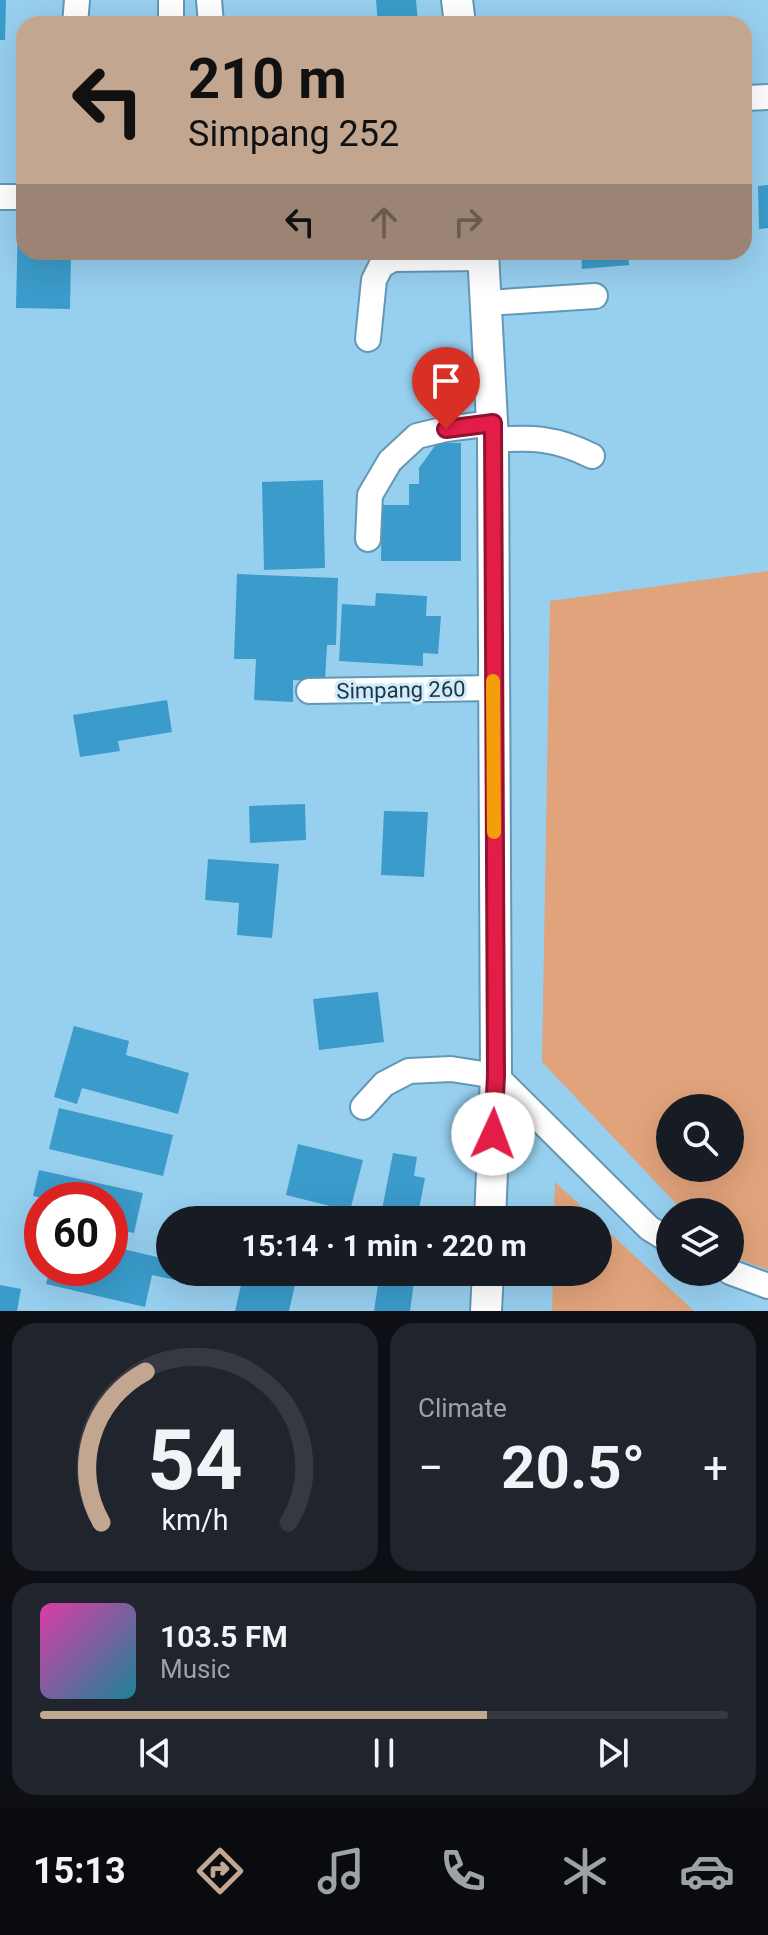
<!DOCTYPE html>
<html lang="en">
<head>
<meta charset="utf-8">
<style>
	body { margin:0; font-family:Roboto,sans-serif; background:#20242c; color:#f1f3f6; height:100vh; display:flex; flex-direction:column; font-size:30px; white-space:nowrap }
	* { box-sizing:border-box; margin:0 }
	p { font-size:26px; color:#9ea1a6 }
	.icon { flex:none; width:44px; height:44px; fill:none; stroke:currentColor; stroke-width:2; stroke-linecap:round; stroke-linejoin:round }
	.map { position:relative; height:1311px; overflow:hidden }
	.panel { display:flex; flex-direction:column; gap:12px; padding:12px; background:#0d0f14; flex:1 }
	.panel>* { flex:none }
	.top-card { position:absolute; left:16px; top:16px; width:736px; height:244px; border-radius:24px; box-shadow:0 8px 32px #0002; background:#c2a690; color:#111; overflow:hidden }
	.tools { position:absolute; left:656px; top:1094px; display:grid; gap:16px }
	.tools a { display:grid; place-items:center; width:88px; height:88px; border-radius:50%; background:#171b24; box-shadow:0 8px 32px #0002; font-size:40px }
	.speed { position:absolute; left:24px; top:1182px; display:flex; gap:16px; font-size:40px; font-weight:700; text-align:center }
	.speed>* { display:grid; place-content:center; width:104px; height:104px; border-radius:50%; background:#171b24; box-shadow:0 8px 32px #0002; line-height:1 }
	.speed .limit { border:12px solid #d22; background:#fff; color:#111 }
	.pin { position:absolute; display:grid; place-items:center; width:68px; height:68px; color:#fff; margin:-82px -34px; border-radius:50% 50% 50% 0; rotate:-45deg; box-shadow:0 0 8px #0007 }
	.pin .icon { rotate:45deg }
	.me { position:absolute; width:88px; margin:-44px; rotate:2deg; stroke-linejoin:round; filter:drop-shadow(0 0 6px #0008) }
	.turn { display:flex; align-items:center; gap:28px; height:168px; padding:0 40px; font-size:36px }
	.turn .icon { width:104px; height:104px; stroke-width:2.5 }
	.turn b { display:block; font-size:56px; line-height:68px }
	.lanes { display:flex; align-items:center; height:76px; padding:0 40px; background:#0003; justify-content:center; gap:40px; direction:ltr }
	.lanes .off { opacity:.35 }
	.big { font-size:60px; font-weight:700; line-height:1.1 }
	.panel .widget { flex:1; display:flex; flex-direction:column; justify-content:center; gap:12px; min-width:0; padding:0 28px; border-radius:24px; background:#20242c }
	.panel .dial { align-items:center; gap:0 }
	.dial svg { height:208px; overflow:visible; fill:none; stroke:#363941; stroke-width:7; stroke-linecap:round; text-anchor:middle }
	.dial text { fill:#f1f3f6; stroke:none }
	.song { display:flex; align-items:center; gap:24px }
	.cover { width:96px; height:96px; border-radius:12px; background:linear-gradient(135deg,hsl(320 70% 55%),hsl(190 70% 35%)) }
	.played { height:8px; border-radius:4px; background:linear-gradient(90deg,#c2a690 65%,#363941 65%) }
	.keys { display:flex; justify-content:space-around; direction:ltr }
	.heat { display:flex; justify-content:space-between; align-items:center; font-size:44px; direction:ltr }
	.panel .tiles { flex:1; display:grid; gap:12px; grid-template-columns:1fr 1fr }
	.widget:last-child { grid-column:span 2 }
	.trip { position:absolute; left:156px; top:1206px; width:456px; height:80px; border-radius:40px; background:#171b24; box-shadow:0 8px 32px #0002; font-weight:700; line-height:80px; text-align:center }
	.tabs { display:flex; height:128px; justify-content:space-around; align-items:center; background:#090b0e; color:#9ea1a6 }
	.tabs .icon { width:56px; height:56px }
	.tabs .current { color:#c2a690 }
	.tabs b { font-size:36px; color:#f1f3f6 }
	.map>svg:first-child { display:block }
	.green { fill:#e1a37b; fill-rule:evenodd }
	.building { fill:#3b9bca }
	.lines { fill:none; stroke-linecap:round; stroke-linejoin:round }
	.minor-casing { stroke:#6298b6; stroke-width:28 }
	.major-casing { stroke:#6298b6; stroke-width:34 }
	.minor { stroke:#fff; stroke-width:24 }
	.major { stroke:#fff; stroke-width:30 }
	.route-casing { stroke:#92132f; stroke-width:20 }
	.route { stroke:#e11d48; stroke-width:14 }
	.slow { stroke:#f59e0b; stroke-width:14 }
	.labels { text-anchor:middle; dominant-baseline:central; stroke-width:6; stroke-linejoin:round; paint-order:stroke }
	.street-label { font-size:22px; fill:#1f3642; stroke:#d0ecfc }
</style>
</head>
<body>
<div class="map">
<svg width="768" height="1311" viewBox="0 0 768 1311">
	<rect width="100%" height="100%" fill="#97cfef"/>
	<path class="green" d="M768 571V1270L730 1256V1212H684L542 1062 550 601ZM670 1108H730V1168H670Z
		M555 1182 596 1220H554Z
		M598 1222 694 1311H552L553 1272H598Z"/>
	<path class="building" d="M0 0H6L5 40H0Z
		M376 0H416L418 24H378Z
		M18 77H24V147L16 146Z
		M768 185V228L759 229 758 186Z
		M18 218H24V252H71L70 309 16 308Z
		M581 252H628L629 265 582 269Z
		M672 252H721L722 258 672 260Z
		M437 443H461V561H381L382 505H409V484H419V468Z
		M323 480 325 568 264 570 262 482Z
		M237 574 338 578 336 645H327L325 681 293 680V702L254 700 256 659H234Z
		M376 593 427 596 426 616H441L438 654 423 653V666L339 661 342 604 375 606Z
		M167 700 172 732 118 741 120 751 80 757 73 715Z
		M305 804 306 840 250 843 249 806Z
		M384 811 428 812 424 877 381 875Z
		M208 859 279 864 272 938 237 935 239 903 205 900Z
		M378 992 384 1042 319 1050 313 999Z
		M74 1026 129 1041 126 1055 189 1073 178 1114 82 1088 77 1104 54 1097Z
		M59 1108 173 1135 163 1176 49 1149Z
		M298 1144 363 1160 350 1211 286 1195Z
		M393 1153 417 1157 414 1176 425 1178 417 1220H380Z
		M39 1170 143 1193 134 1233 110 1228V1200H51L33 1196Z
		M110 1246 170 1260V1272H182L180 1281 152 1275 145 1307 46 1284 50 1268H110Z
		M244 1272H277L297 1276 289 1311H235Z
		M380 1272H441L440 1278 415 1275 410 1311H374Z
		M0 1285 21 1289 17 1311H0Z"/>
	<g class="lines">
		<g class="minor-casing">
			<path id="minor" d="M209 0 211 24
				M75 24 77 0
				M171 24V0
				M744 98 768 97
				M0 197H24
				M487 303 595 296
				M368 339 374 280 381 266 393 259 484 258
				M493 440C533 437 556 438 592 456
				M368 539 370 495 390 461 417 436 446 429 493 423
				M309 691 493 688
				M363 1107 384 1084 409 1071 451 1069 496 1076 649 1228 670 1241
				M730 1272 768 1286"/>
		</g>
		<g class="major-casing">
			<path id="major" d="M457 0 460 24
				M483 252 493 440 496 1076 490 1220
				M486 1311 488 1272"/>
		</g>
		<use href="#minor" class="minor"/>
		<use href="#major" class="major"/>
	</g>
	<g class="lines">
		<g class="route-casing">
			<path id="route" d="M446 429 493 423 496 1076 493 1134"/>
		</g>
		<use href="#route" class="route"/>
		<path class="slow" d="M493 681 494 832"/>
	</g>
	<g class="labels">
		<g class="street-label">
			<text transform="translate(401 690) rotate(-1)">Simpang 260</text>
		</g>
	</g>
</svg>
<div class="tools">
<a><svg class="icon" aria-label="search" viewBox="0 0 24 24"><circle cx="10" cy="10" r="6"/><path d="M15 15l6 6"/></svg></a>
<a><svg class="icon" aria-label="layers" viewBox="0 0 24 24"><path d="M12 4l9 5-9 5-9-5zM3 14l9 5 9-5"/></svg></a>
</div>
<div class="speed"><div class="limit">60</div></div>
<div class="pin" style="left:446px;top:429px;background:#d93025"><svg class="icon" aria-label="arrive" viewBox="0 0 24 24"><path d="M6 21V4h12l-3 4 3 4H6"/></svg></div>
<svg class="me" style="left:493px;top:1134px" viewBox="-20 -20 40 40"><circle r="19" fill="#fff"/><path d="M0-13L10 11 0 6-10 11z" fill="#e11d48"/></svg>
<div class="trip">15:14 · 1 min · 220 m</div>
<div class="top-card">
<div class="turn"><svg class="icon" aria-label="left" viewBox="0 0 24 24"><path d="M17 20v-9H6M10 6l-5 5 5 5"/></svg><div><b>210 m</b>Simpang 252</div></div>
<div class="lanes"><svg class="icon" aria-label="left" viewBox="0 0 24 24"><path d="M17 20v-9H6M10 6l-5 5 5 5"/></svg><svg class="icon off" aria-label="ahead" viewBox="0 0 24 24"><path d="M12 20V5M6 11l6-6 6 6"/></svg><svg class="icon off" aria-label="right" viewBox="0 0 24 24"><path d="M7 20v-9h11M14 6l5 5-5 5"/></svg></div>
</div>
</div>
<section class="panel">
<div class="tiles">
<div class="widget dial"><svg viewBox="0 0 100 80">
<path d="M14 69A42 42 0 1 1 86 69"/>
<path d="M14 69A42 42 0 0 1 31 11" stroke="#c2a690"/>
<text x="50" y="56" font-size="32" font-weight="700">54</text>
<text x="50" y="72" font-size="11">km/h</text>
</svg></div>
<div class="widget"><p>Climate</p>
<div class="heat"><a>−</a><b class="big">20.5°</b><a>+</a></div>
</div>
<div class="widget">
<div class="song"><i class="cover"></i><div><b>103.5 FM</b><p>Music</p></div></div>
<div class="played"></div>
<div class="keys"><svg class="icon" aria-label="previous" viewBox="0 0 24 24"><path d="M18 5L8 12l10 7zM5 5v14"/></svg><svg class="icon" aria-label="pause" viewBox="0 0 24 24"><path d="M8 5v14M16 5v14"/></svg><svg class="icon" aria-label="next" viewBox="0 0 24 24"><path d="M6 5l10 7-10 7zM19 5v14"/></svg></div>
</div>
</div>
</section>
<nav class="tabs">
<b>15:13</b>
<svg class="icon current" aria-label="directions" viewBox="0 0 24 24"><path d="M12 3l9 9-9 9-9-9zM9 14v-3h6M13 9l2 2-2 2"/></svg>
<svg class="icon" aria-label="music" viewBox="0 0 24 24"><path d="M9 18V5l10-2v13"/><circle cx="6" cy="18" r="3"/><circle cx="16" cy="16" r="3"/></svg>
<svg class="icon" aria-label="phone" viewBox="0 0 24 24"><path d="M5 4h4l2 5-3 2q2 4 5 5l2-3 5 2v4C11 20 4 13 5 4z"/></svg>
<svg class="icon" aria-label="climate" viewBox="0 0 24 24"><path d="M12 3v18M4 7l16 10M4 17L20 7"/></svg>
<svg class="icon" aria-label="car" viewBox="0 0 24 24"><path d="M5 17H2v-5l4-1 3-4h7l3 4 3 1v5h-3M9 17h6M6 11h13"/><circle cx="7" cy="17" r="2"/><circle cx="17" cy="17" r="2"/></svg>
</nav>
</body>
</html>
